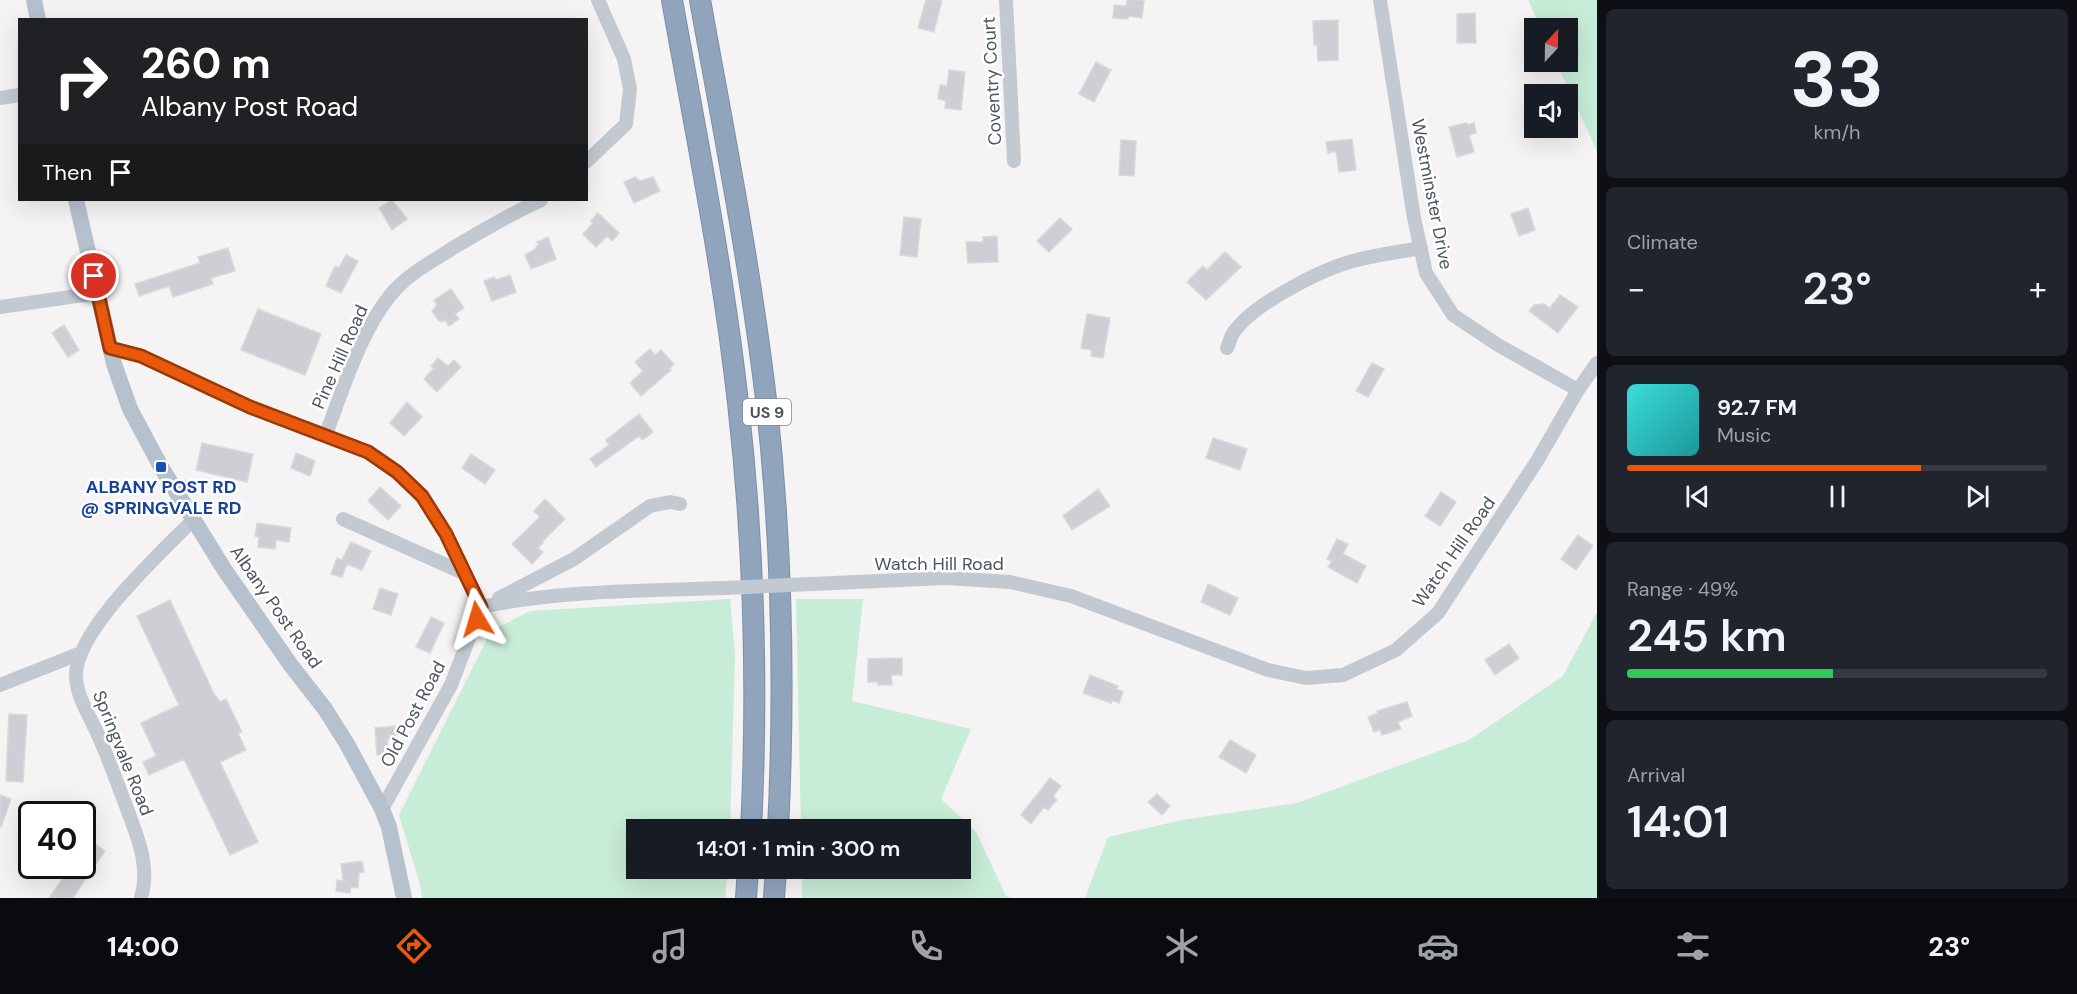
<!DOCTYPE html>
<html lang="en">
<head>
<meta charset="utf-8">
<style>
	body { margin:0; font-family:"DM Sans",sans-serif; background:#20242c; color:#f1f3f6; height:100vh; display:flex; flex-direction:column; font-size:22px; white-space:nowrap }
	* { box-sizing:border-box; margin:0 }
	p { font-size:20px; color:#9ea1a6 }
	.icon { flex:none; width:33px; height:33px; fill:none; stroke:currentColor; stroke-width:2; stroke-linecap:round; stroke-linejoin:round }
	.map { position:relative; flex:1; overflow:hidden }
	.side { display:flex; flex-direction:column; gap:9px; padding:9px; background:#0d0f14; width:480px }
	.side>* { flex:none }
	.top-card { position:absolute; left:18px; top:18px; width:570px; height:183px; border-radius:0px; box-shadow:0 6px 24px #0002; background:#202124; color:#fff; overflow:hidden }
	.needle { width:39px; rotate:22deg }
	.buttons { position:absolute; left:1524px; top:18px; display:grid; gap:12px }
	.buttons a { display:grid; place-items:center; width:54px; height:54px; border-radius:0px; background:#171b24; box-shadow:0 6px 24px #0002; font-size:30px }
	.speed { position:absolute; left:18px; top:801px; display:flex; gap:12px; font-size:30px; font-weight:700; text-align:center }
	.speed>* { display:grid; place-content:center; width:78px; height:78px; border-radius:50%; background:#171b24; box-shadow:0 6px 24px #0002; line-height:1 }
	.speed .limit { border:3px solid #111; border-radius:9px; background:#fff; color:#111 }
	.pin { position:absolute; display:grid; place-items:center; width:51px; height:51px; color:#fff; margin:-26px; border:3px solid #fff; border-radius:50%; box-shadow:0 2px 6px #0007 }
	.me { position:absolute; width:66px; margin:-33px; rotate:353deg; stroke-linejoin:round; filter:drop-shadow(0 0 4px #0008) }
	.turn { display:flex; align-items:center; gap:21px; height:126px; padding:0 24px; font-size:27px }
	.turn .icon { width:78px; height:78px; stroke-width:2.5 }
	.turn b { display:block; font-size:42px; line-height:51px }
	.then { display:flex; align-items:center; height:57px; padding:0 24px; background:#0003; gap:12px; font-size:22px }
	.big { font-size:45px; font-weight:600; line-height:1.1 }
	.side .card { flex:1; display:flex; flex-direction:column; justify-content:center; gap:9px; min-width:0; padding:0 21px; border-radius:9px; background:#20242c }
	.side .dial { align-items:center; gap:0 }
	.dial b { font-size:78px; line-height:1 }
	.song { display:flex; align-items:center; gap:18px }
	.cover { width:72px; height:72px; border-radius:9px; background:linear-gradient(135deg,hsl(180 70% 55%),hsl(180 70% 35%)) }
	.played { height:6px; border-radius:3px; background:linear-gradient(90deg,#ea580c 70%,#363941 70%) }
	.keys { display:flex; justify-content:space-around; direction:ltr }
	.heat { display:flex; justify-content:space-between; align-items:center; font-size:33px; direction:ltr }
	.charge { height:9px; border-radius:4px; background:linear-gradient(90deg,#34c759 49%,#363941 0) }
	.trip { position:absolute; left:626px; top:819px; width:345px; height:60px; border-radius:0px; background:#171b24; box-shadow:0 6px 24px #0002; font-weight:600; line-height:60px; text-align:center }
	.menu { display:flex; height:96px; justify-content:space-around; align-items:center; background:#090b0e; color:#9ea1a6 }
	.menu .icon { width:42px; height:42px }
	.menu .current { color:#ea580c }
	.menu b { font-size:27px; color:#f1f3f6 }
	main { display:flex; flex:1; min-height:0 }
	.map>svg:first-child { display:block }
	.green { fill:#c7ecd7 }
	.building { fill:#cdcfd4; stroke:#d8d9dd; stroke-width:1.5 }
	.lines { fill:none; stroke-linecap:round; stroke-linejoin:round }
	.highway-casing { stroke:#7b8fa8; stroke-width:22 }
	.minor { stroke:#c2c9d0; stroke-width:14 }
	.major { stroke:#b6c1ce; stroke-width:16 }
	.highway { stroke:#90a4bc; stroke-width:20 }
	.minor-bridge { stroke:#c2c9d0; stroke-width:14 }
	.route-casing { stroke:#983908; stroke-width:15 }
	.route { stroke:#ea580c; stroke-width:10 }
	.transit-dot { fill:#1a4fb4; stroke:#fff; stroke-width:2 }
	.labels { text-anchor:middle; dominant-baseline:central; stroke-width:5; stroke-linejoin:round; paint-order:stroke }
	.shield { fill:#fff; stroke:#82888f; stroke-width:1.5 }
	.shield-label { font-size:16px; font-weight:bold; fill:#4c555f }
	.street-label { font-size:18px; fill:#4c555f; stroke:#fff }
	.transit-label { font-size:18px; font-weight:bold; fill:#164399; stroke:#fff }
</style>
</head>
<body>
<main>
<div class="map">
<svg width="1597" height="898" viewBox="0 0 1597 898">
	<rect width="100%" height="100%" fill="#f5f3f3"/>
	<path class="green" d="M1528 0H1597V151L1556 62H1568V28H1541Z
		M730 599 735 655 730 829 636 830V868L728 869 725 898H422L420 884 399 815 491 631 530 611Z
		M796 599H863L852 701 971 729 941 799 976 832 1006 896 1011 898H802V869L960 868V830L801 829Z
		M1597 612V898H1085L1108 837 1182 820 1297 803 1469 740 1563 676Z"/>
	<path class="building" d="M926 0H942L934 32 918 28Z
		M1127 0H1144L1142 18 1129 16 1128 19 1113 18 1114 5 1126 6Z
		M1475 13 1476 43H1457V14Z
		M1338 20V60L1318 61 1317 45H1314L1313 21Z
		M1096 62 1111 70 1094 102 1079 94Z
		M949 70 965 72 961 110 945 108 946 101 938 99 940 85 947 86Z
		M1467 123V125L1474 123 1476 133 1469 135 1474 152 1457 157 1449 127Z
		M1352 139 1356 170 1339 172 1336 151 1328 153 1326 142Z
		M1121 140 1136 141 1134 176 1119 175Z
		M635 177 640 181 653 177 660 191 634 203 624 182Z
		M392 200 407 219 392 230 379 208Z
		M1528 208 1535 230 1519 236 1511 214Z
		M598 213 619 233 612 241 607 236 596 247 583 234 593 223 591 221Z
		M904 217 921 219 917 257 900 255Z
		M1060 218 1072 229 1049 252 1037 241Z
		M997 236 998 262 968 263 966 242H983V237Z
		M548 237 556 259 531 269 525 255 537 248 536 246 539 245 537 242Z
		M228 248 235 271 211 278 213 284 173 297 169 286 139 296 135 284 200 263 198 257Z
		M1225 252 1241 267 1206 300 1187 282 1203 266 1207 270Z
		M346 255 358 261 341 293 326 286 335 266 339 268Z
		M510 275 516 292 492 301 484 281 494 277 496 280Z
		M451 289 464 308 455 314 459 319 449 326 445 320 441 322 439 321 432 311 437 305 434 300Z
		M1560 295 1578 307 1558 333 1529 311 1534 305 1544 304 1550 308Z
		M258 309 321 334 305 375 241 350Z
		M1087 314 1110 318 1103 358 1091 356 1092 350 1081 348Z
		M64 325 79 350 68 357 52 333Z
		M650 349 655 355 661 350 674 364 669 369 671 370 641 396 630 383 643 371 635 362Z
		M438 358 448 366 454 360 461 367 437 392 424 379 434 368 431 366Z
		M1372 363 1384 369 1368 397 1356 391Z
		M407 402 422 417 404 436 390 423Z
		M639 414 653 432 642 440 639 436 596 467 590 459 609 445 606 440Z
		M1213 438 1247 449 1240 470 1206 458Z
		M202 443 253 454 247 482 196 470Z
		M296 453 315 461 310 476 291 468Z
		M471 454 495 470 485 484 462 468Z
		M380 487 401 506 388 520 368 501Z
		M1098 489 1110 506 1072 530 1063 516Z
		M1441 492 1456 502 1440 526 1425 516Z
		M545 499 565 519 542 542 543 543 538 548 543 552 532 564 512 544 540 517 534 511Z
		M257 523 291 528 289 542 276 540 275 549 258 547 259 537 255 536Z
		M1578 535 1593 546 1576 570 1561 559Z
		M1337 539 1348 544 1343 554 1366 566 1357 583 1328 567 1332 561 1327 559Z
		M351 542 371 551 362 570 347 564 342 577 331 574 337 558 342 560Z
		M1208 584 1238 598 1230 615 1201 602Z
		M380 588 398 594 391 615 373 609Z
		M170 600 214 694 220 702 226 699 242 732 238 733 246 750 220 762 258 842 230 855 184 759 149 775 143 762 156 756 141 723 179 705 137 616Z
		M431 617 444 623 430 653 416 647Z
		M1509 644 1519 658 1495 675 1485 660Z
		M902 658V675H891L892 685H878V682H868V659Z
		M1090 675 1118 686 1116 689 1123 692 1119 703 1112 700 1111 703 1083 693Z
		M1407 702 1412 716 1398 722 1401 729 1382 735 1380 730 1374 732 1368 717 1378 713 1377 711Z
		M9 714 27 715 23 782 6 781Z
		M395 726 396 739 387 740 389 754 377 755 375 728Z
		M1230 740 1256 755 1246 773 1219 757Z
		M1050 778 1061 786 1053 796 1057 800 1048 810 1044 807 1031 824 1021 815Z
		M1157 794 1170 806 1162 815 1148 802Z
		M0 795 11 799 1 827 0 826Z
		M88 839 105 851 82 884 73 898H49L71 866H82V848Z
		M362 861 364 872 359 873 358 888 351 887 350 893 336 891 337 880 343 881 341 864Z"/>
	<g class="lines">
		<g class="highway-casing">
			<path id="highway" d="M672 0C696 134 723 268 738 403 754 544 758 688 751 830
				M700 0C724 133 750 265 766 399 782 541 785 686 778 830
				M746 898 748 868
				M774 898 776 868"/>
		</g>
		<path class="minor" d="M1006 0 1014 161
			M1380 0 1414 218 1426 273 1453 315 1498 345 1578 390
			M0 98 20 95
			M586 162 626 124 630 89 624 59 598 0
			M0 307 98 293
			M110 348 141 356 250 407 368 452 397 472 422 496 446 534 481 607 451 685 382 809
			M1227 348C1229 344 1230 339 1232 335 1249 306 1320 270 1353 261 1375 255 1398 252 1421 248
			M326 434C343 389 362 327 394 291 410 273 433 261 453 248 482 231 510 214 541 200
			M343 519 466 574
			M811 584 946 578 1010 582 1071 596 1268 670 1306 678 1343 675 1396 650 1438 613 1537 461 1578 390 1597 363
			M499 598 574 559 650 506 670 502 680 504
			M481 607C561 590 643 591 724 588
			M0 685 81 653
			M141 898C150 869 139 841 129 814 119 788 110 762 99 737 91 718 77 698 76 677 74 631 162 552 194 519"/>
		<path class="major" d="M34 0 38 20
			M76 200 114 364 130 409 161 467 224 569 290 664 325 709 347 744 382 809 389 827 404 898"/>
		<use href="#highway" class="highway"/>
		<path class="minor-bridge" d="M724 588 811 584"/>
	</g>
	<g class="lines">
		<g class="route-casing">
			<path id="route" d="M94 276 110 348 141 356 250 407 368 452 397 472 422 496 446 534 481 607 477 619"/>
		</g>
		<use href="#route" class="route"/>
	</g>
	<rect class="transit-dot" x="155" y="461" width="12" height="12" rx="3"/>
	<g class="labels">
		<rect class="shield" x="743" y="399" width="48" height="26" rx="4.5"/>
		<g class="shield-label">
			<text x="767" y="412">US 9</text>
		</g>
		<g class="street-label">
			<text transform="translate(992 81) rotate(-93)">Coventry Court</text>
			<text transform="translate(1432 194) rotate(79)">Westminster Drive</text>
			<text transform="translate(340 357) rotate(-66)">Pine Hill Road</text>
			<text transform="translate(1454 552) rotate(-55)">Watch Hill Road</text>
			<text x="939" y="564">Watch Hill Road</text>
			<text transform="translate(276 607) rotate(55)">Albany Post Road</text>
			<text transform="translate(413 714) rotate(-62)">Old Post Road</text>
			<text transform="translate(123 753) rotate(68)">Springvale Road</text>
		</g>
		<g class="transit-label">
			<text x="161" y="487">ALBANY POST RD<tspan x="161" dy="21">@ SPRINGVALE RD</tspan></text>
		</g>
	</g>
</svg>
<div class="buttons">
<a><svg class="needle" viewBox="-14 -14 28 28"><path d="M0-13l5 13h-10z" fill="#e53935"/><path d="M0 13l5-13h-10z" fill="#9ea1a6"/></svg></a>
<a><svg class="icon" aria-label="sound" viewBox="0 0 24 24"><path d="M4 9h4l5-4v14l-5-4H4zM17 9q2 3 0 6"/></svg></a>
</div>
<div class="speed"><div class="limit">40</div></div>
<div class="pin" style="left:94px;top:276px;background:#d93025"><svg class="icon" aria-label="arrive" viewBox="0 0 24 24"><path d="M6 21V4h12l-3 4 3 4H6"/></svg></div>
<svg class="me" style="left:477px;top:619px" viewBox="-20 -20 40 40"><path d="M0-17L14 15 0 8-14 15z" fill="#ea580c" stroke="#fff" stroke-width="4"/></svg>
<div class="trip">14:01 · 1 min · 300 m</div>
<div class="top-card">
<div class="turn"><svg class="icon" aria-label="right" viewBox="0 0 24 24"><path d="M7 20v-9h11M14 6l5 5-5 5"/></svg><div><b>260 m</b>Albany Post Road</div></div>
<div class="then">Then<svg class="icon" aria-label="arrive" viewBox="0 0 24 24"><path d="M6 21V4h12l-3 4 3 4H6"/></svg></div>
</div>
</div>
<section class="side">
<div class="card dial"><b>33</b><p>km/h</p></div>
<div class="card"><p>Climate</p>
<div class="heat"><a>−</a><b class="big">23°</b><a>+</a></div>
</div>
<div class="card">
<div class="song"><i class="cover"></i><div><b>92.7 FM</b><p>Music</p></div></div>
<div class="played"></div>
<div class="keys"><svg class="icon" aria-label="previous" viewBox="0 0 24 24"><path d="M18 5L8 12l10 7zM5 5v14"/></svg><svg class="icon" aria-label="pause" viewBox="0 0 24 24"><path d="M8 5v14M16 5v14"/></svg><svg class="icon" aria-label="next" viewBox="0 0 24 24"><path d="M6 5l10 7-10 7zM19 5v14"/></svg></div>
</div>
<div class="card"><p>Range · 49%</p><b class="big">245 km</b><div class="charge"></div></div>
<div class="card"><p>Arrival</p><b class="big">14:01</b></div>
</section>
</main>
<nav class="menu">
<b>14:00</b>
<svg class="icon current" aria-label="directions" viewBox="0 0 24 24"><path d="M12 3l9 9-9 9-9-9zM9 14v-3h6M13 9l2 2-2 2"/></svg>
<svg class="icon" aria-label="music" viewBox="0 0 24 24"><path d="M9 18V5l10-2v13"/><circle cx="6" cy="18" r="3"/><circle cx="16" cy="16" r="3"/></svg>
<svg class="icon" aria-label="phone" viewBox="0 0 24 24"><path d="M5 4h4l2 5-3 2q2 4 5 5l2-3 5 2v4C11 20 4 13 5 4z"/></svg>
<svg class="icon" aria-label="climate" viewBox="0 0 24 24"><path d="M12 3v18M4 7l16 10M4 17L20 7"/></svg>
<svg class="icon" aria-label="car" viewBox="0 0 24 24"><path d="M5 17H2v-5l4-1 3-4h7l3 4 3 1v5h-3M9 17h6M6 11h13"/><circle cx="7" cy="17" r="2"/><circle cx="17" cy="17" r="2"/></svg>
<svg class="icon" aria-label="filters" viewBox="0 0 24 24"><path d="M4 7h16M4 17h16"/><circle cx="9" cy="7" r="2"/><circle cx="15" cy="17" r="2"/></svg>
<b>23°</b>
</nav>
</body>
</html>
